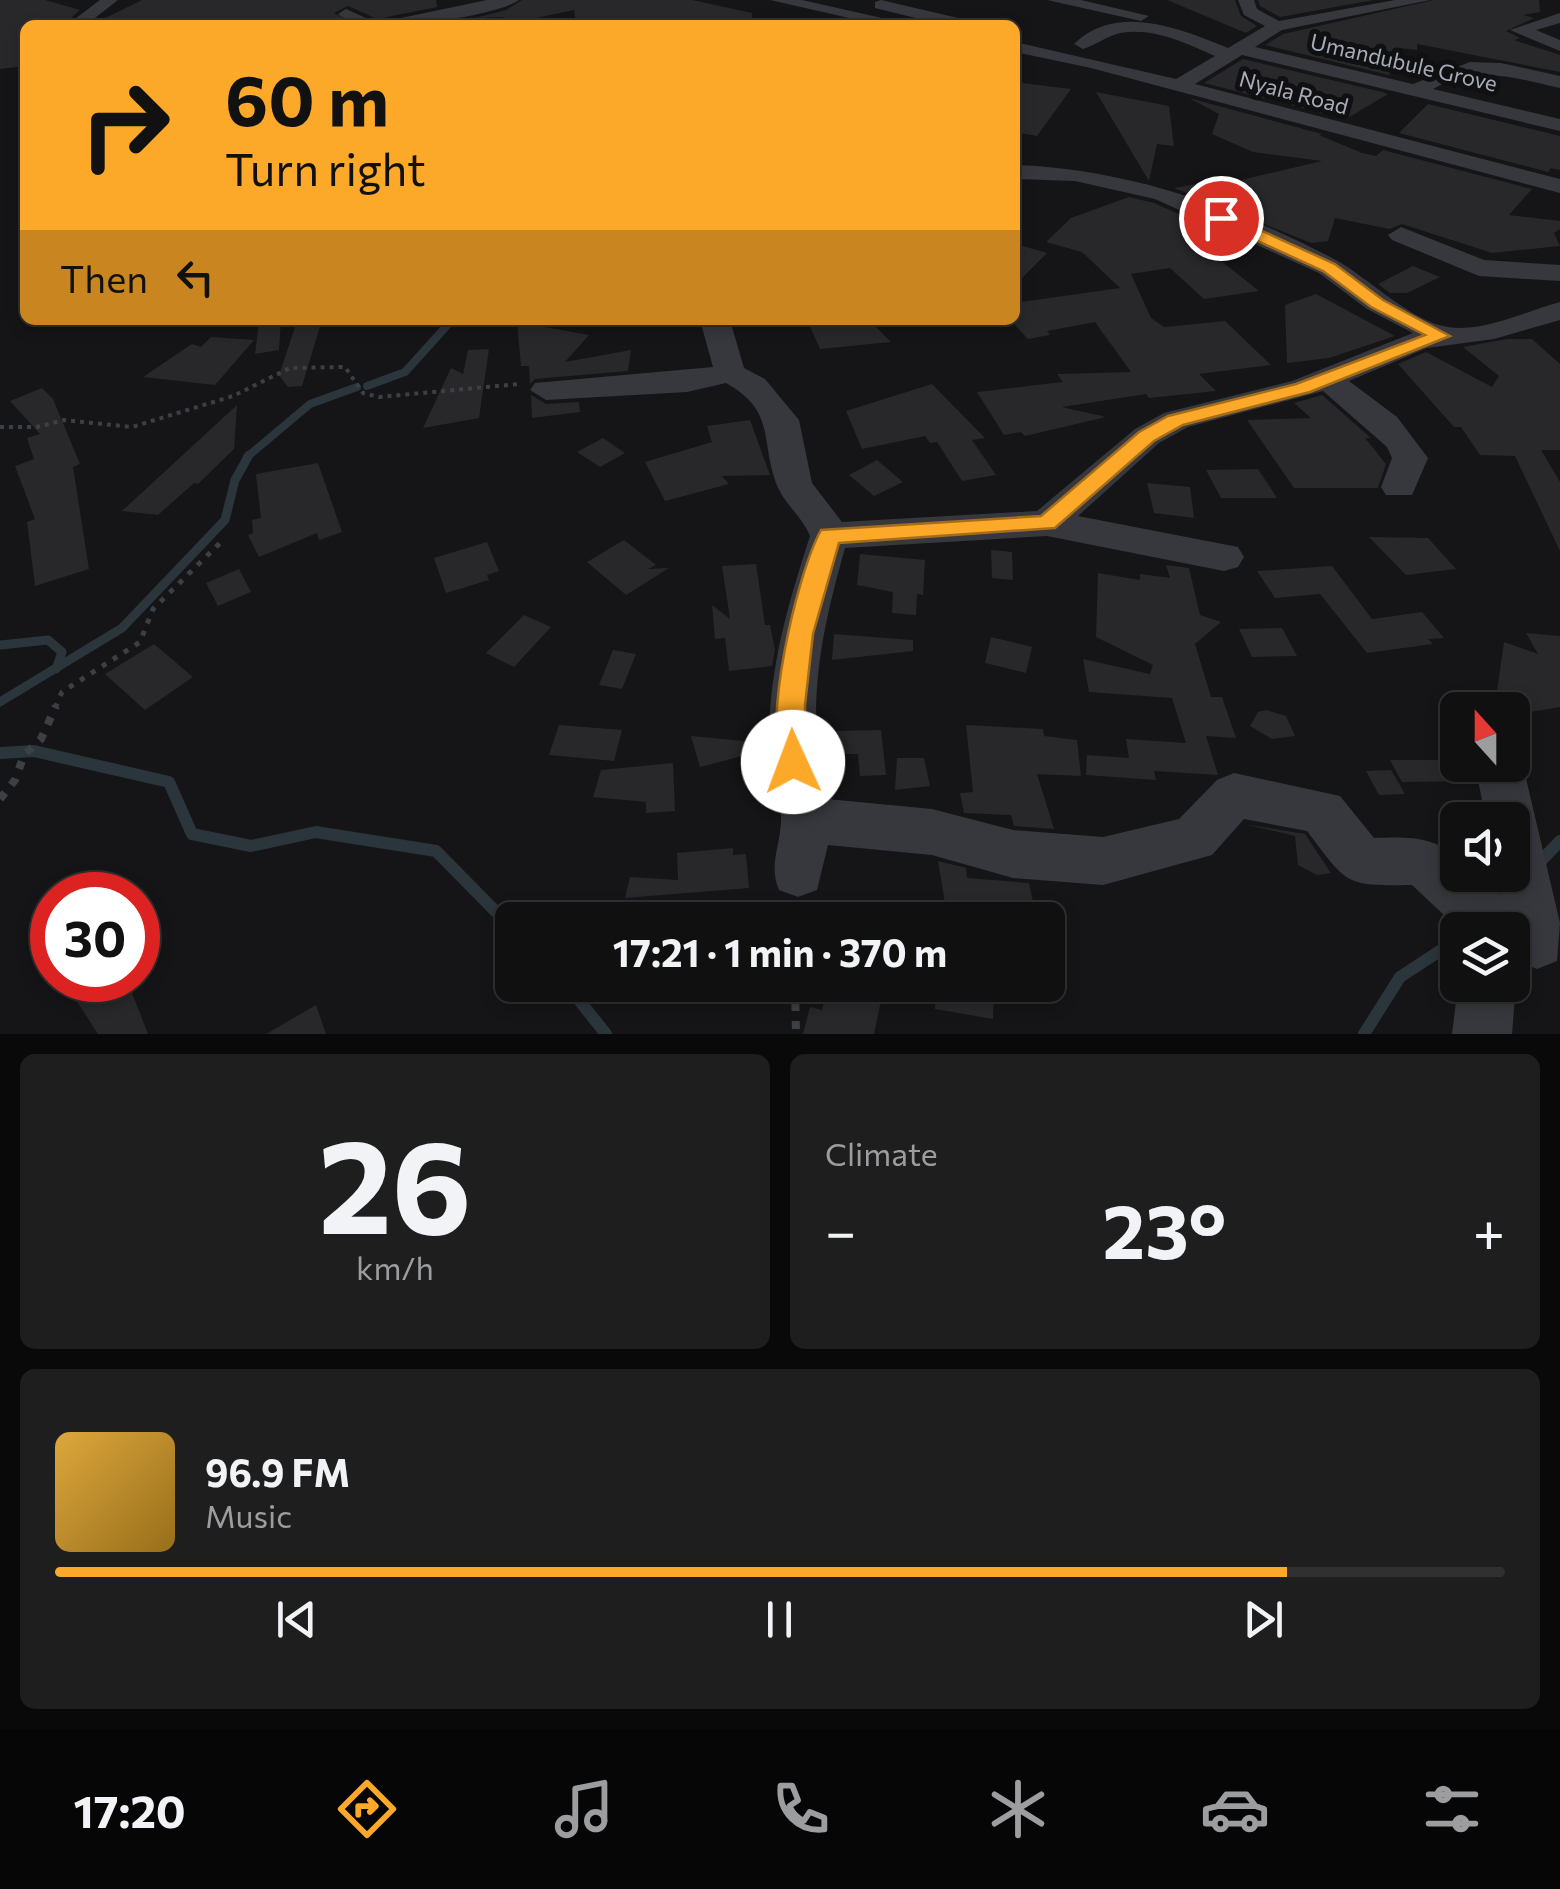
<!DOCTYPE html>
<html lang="en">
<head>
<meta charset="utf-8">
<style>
	body { margin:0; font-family:Commissioner,sans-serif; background:#1e1e1f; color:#f1f3f6; height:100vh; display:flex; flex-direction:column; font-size:38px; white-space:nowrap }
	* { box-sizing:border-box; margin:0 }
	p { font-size:32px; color:#9c9d9f }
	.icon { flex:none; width:55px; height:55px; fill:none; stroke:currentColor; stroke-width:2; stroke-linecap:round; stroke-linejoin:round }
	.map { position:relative; height:1034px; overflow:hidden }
	.panel { display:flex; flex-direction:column; gap:20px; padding:20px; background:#090909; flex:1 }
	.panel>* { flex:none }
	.hud { position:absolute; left:20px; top:20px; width:1000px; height:305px; border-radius:15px; box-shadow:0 5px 15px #0003,0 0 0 2px #303031; background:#fca829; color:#111; overflow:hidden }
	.needle { width:65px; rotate:339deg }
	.fabs { position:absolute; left:1440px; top:692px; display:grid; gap:20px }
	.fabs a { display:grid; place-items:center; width:90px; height:90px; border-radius:15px; background:#101011; box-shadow:0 5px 15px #0003,0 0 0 2px #303031; font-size:50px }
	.speed { position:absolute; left:30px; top:872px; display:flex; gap:20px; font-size:50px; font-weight:700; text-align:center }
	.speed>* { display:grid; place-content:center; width:130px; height:130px; border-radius:50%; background:#101011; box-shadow:0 5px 15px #0003,0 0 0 2px #303031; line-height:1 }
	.speed .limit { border:15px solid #d22; background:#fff; color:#111 }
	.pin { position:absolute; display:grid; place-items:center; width:85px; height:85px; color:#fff; margin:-42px; border:5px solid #fff; border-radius:50%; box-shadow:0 2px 10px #0007 }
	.me { position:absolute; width:110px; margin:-55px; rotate:358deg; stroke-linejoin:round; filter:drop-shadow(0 0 8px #0008) }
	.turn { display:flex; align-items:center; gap:35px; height:210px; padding:0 40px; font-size:45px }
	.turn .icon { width:130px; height:130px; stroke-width:2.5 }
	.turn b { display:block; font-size:70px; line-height:85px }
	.then { display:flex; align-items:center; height:95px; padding:0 40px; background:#0003; gap:20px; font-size:38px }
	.big { font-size:75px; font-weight:700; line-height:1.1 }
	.panel .widget { flex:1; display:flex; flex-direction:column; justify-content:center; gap:15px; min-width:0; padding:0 35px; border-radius:15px; background:#1e1e1f }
	.panel .dial { align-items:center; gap:0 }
	.dial b { font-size:130px; line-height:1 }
	.song { display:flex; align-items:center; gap:30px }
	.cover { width:120px; height:120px; border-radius:15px; background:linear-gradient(135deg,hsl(40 70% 55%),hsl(40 70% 35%)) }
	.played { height:10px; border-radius:5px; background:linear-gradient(90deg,#fca829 85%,#303031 85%) }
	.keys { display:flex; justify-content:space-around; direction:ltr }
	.heat { display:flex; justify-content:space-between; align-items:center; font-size:55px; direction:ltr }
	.panel .tiles { flex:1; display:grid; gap:20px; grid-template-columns:1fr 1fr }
	.widget:last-child { grid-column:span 2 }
	.trip { position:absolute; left:495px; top:902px; width:570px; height:100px; border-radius:15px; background:#101011; box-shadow:0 5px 15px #0003,0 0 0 2px #303031; font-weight:700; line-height:100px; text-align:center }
	.dock { display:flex; height:160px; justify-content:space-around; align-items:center; background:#060607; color:#9c9d9f }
	.dock .icon { width:70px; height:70px }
	.dock .selected { color:#fca829 }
	.dock b { font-size:45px; color:#f1f3f6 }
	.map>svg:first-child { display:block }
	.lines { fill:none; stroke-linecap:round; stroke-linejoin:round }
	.stream-far2 { stroke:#2b353c; stroke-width:8 }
	.stream-far1 { stroke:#2b353c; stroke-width:9 }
	.stream { stroke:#2b353c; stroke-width:12 }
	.building { fill:#28282b }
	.path-far2 { stroke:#3c3f44; stroke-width:4; stroke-dasharray:4 5; stroke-linecap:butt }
	.path-far1 { stroke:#3c3f44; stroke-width:5; stroke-dasharray:5 8; stroke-linecap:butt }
	.path { stroke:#3c3f44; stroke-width:8; stroke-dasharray:8 10; stroke-linecap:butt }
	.minor { fill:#36383d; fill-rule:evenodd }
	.route { fill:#fca829; stroke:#a46d1b; stroke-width:2.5 }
	.labels { text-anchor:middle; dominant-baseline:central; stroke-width:10; stroke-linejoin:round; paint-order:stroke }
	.far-street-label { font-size:22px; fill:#a6adb8; stroke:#101012 }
</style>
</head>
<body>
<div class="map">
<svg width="1560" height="1034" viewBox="0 0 1560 1034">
	<rect width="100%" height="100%" fill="#151517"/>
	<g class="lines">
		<path class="stream-far2" d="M367 386 405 372 452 320
			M247 457 310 404 357 387"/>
		<path class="stream-far1" d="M0 645 48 640 62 652 56 669
			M0 702 122 628 225 520 235 480 249 455"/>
		<path class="stream" d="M0 753 34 751 169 782 192 834 251 846 316 832 436 851 512 928
			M1538 864 1560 841
			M567 985 606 1034
			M1364 1034 1400 977 1458 939"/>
	</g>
	<path class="building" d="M0 0H45L80 10 63 25H25V66L0 69Z
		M142 0H436L437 7 377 19 348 6 334 13 357 25 111 20 93 24Z
		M522 0H692L752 13 751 25H576L574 10 513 23 503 17 475 18 506 10Z
		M1167 0H1235L1241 16 1257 26 1246 33Z
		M1258 0H1374L1280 17 1260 6Z
		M1434 0H1539L1540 12 1523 15 1534 18 1506 31 1520 38 1514 40 1560 55V72L1417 44V50L1400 48 1389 75 1265 45 1283 34Z
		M1243 59 1382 92 1388 94 1346 119 1204 83Z
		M1015 82 1071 89 1037 136 1015 132Z
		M1096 92 1169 106 1174 146 1157 144 1149 181Z
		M1189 98 1322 134 1319 135 1362 153 1376 156 1383 150 1532 189 1509 215 1560 221V229L1554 233 1560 246 1492 253 1402 224 1390 229 1335 218 1328 241 1311 243 1174 188 1201 183 1208 188 1322 161 1253 152 1212 134 1219 114Z
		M1428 104 1560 136V170L1551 168 1548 172 1399 133Z
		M1129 197 1154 203 1250 246 1215 256 1259 291 1204 299 1170 268 1131 274 1151 318 1164 327 1225 321 1271 365 1199 374 1216 391 1149 398 1146 394 1062 407 1106 417 1025 436 1021 432 1004 435 977 392 1063 382 1057 374 1131 372 1095 322 1047 331 1050 335 1028 339 1015 325V303L1120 288 1082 252 1046 242 1071 218Z
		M1023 246 1047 253 1015 285V254Z
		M1413 266 1440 277 1407 293H1390L1378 284Z
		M1316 294 1395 336 1329 358 1287 363 1285 305Z
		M281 320 279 350 255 354 259 322Z
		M869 320 891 342 820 349 810 326Z
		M517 322 589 335 565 362 631 350 628 371 535 379 530 384 529 366H521Z
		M321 323 302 386 288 387 279 375 295 327Z
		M211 337 254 340 215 385 143 377 192 344 201 347Z
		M1507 339H1532L1560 364V450H1541L1560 482V551L1515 456 1480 455 1461 427H1454L1398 364 1426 352 1492 387 1499 376 1463 347Z
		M489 349 479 418 423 428 451 368 463 374 468 350Z
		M932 384 985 438 972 440 996 475 962 481 937 442 930 443 925 436 862 449 846 411Z
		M42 388 53 399 80 464 73 467 89 569 35 586 27 522 35 519 15 466 34 459 27 438 40 434 10 401Z
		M531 395 546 404 579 402 580 412 532 418Z
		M1322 395 1371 438H1365L1386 464 1378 488H1294L1247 420 1311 418 1294 403Z
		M237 405 234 449 198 484 194 483 158 515 122 511Z
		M750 420 770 475 722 476 729 484 665 501 645 462 712 442 707 426Z
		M603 438 625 453 600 467 577 452Z
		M877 460 903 482 874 496 849 475Z
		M318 463 342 532 319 540 317 533 259 557 248 535 253 533 252 520 261 518 256 474Z
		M1258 469 1277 498H1221L1206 470Z
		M1147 483 1190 487 1194 518 1154 513Z
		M1369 537 1428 538 1456 569 1406 575Z
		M624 540 656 565 648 569 669 568 626 595 587 562Z
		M487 542 499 571 487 575 489 580 446 593 434 558Z
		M991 550 1012 552 1013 580 992 578Z
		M860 554 925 560 923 595 917 594 916 615 892 613 893 592 857 585Z
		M756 564 765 625H770L775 650 772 666 729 671 725 638 715 639 712 605 730 619 722 566Z
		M1166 565 1189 568 1200 615 1221 622 1195 644 1211 697H1222L1236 738 1206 736 1218 775 1154 771 1156 780 1086 775 1087 755 1129 758 1126 739 1186 743 1172 698 1089 692 1083 659 1150 674 1153 665 1096 637 1098 573 1140 580V574L1170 578Z
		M1332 566 1372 619 1422 612 1444 638 1428 639 1433 644 1367 653 1320 594 1275 598 1257 571Z
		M239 569 251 592 218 606 206 583Z
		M524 615 551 627 514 667 486 653Z
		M1282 628 1297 656 1252 657 1239 629Z
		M1526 633 1560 636V707L1524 713 1508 696 1496 698 1504 642 1538 654Z
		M834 634 913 640V651L832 660Z
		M991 637 1032 647 1026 673 985 663Z
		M154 644 193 677 145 710 105 674Z
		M613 650 636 654 622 689 599 685Z
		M1266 710 1286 716 1295 736 1272 739 1250 726 1258 712Z
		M559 725 622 730 614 761 549 755Z
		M966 725 1043 729 1044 736 1077 740 1081 776 1037 774 1054 829 1014 826 1011 815 964 813 960 793 973 792Z
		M881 730 886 775 860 776 858 754H837L835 731Z
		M691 736 765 743V750L700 767Z
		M897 758H924L930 786 895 790Z
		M1390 760H1458L1473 781 1402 782Z
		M673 763 675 811 646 813V802L593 797 601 770Z
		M1391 770 1405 794 1379 795 1366 771Z
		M1244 824 1305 834 1331 873 1317 875 1298 865 1295 836Z
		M733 848V855L746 854 749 888 625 898 630 877 678 880 677 853Z
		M938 861 966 868 967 878 1029 883 1037 920H957L955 909H946Z
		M63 980H127L148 1034H98Z
		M828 985H861L883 991 874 1034H803L810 1007 822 1010Z
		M936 985 994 993 993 1019 935 1009Z
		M316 1005 326 1034H266Z"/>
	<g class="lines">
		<path class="path-far2" d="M0 427H37L64 420 132 427 233 396 290 368 345 367 363 393 379 397 519 384"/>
		<path class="path-far1" d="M55 708 62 692 140 642 153 609 223 540"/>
		<path class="path" d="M0 799 15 780 24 755 41 739 56 706
			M797 906V920
			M795 985 796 1034"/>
		<path class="minor" d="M100 0H118L86 25H67Z
			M487 0H519C494 18 362 36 338 14L346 9 377 23Z
			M770 0H802L913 25H880Z
			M881 0 971 21 973 25H944L875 8V2Z
			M1047 0H1081L1149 16 1141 21Z
			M1238 0H1254L1257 9 1279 21 1395 0H1430L1282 30 1255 47 1413 84 1470 62 1501 63 1560 76V88C1515 78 1475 64 1433 89L1560 119V131L1242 55 1195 84 1560 179V193L1091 68 1015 52V42L1176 79 1215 56C1186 43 1153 27 1120 33 1107 36 1096 45 1083 49L1074 44C1117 2 1181 29 1228 48L1265 26 1244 15Z
			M1560 13V23L1536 30 1560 40V51L1510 30Z
			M1015 165C1129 169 1235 207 1336 260 1367 277 1412 322 1448 327 1482 333 1527 311 1560 302V320L1494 339 1427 348 1349 381 1397 417 1428 458 1412 495H1386L1381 487 1392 458 1387 447 1323 391 1188 427 1159 443 1078 516 1238 547 1244 557 1238 567 1224 571 1047 536 845 548C821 633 804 712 827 799L932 809 1013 830 1103 837 1179 819 1217 780 1234 773 1340 796 1374 838C1408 837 1431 835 1458 858V875H1477L1500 895 1496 875H1512V820H1486L1476 770 1478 765H1512V754L1524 770 1560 923 1557 961 1537 969 1517 961 1512 930H1460L1412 885C1344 886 1348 885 1307 831L1244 819 1212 855 1103 885 1013 878 932 855 828 845 817 890 798 897 779 890C769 866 779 849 781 823 783 799 769 772 769 747 768 672 787 607 810 536 802 516 784 504 776 483 760 439 776 411 726 383L687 392 546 400 530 390 535 383 713 367 700 320H730L744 368 765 379 799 420 812 483 842 522 1037 511 1135 429 1164 413 1292 381 1413 333 1367 309 1319 273 1155 199 1075 181 1015 179Z
			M1401 227 1484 260 1560 265V281L1479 276 1392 240 1388 235Z
			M1512 978 1516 985 1512 1034H1452L1458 985H1512Z"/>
	</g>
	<path class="route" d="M1216 215H1227L1335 264 1383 300 1450 336 1310 392 1183 425 1154 441 1055 528 839 543 813 634 805 705 807 762 803 771 793 775 783 771C761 727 797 573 821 530L1041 516 1139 432 1168 416 1296 384 1425 335 1371 307 1323 271 1216 222Z"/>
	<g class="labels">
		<g class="far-street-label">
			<text transform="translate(1404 62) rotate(13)">Umandubule Grove</text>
			<text transform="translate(1294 92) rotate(15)">Nyala Road</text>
		</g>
	</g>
</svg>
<div class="fabs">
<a><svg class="needle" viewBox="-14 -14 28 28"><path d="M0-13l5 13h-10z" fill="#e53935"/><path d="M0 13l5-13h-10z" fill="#9c9d9f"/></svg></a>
<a><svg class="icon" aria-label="sound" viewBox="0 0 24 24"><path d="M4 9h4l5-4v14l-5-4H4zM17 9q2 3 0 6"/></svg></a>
<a><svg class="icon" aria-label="layers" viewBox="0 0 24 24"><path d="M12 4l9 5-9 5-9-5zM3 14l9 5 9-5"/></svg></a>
</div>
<div class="speed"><div class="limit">30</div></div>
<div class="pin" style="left:1221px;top:218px;background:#d93025"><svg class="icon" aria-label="arrive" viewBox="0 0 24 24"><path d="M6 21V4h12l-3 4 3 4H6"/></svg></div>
<svg class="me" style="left:793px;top:762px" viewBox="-20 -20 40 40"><circle r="19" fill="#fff"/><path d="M0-13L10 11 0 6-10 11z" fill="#fca829"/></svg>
<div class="trip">17:21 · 1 min · 370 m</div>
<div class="hud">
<div class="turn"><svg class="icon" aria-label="right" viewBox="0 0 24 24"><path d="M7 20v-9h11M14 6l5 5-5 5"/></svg><div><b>60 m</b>Turn right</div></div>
<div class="then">Then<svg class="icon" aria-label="left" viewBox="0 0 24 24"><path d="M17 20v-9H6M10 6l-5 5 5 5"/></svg></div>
</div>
</div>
<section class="panel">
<div class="tiles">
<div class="widget dial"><b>26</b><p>km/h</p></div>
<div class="widget"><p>Climate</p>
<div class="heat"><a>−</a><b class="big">23°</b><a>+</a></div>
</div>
<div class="widget">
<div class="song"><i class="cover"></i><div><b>96.9 FM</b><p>Music</p></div></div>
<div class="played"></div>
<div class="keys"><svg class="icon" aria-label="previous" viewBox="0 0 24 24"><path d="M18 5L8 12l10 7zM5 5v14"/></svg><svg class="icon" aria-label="pause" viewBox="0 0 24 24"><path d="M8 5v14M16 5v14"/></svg><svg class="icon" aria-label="next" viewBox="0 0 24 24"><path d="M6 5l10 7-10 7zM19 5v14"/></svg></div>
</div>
</div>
</section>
<nav class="dock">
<b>17:20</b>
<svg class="icon selected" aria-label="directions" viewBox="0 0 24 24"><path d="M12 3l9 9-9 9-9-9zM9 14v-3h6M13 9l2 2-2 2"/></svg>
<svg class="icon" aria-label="music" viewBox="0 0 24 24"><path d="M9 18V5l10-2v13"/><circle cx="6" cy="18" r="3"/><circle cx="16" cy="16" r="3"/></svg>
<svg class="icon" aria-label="phone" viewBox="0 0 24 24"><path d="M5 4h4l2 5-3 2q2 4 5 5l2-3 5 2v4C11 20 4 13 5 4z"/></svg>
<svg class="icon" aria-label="climate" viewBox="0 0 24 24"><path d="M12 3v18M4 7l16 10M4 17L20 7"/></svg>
<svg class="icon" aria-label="car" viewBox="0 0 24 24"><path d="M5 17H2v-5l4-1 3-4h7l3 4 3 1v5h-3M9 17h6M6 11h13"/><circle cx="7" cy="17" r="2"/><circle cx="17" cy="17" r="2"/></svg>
<svg class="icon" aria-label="filters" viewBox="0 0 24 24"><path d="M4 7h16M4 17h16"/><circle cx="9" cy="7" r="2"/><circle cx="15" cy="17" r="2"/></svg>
</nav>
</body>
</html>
